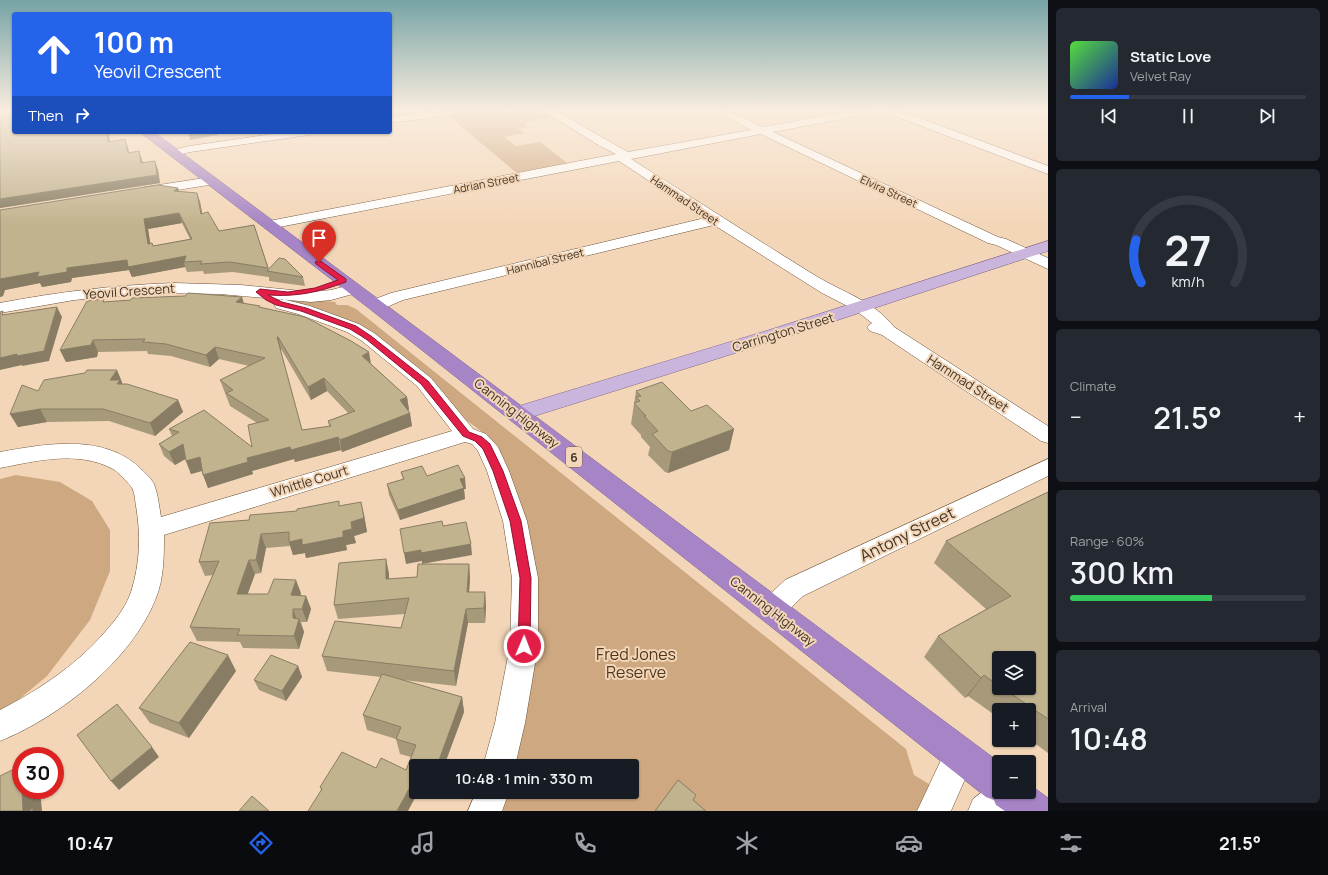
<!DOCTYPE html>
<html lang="en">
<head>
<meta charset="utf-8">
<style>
	body { margin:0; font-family:Manrope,sans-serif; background:#242831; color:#f1f3f6; height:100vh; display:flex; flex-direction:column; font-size:15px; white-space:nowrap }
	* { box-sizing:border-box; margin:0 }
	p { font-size:13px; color:#9ea1a6 }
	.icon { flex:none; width:22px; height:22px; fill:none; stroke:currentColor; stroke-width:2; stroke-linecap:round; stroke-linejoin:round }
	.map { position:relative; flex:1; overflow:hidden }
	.sheet { display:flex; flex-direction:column; gap:8px; padding:8px; background:#0d0f14; width:280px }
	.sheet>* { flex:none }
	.hud { position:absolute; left:12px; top:12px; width:380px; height:122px; border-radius:4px; box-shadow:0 1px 3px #0004; background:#2563eb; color:#fff; overflow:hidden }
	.controls { position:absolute; left:992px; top:651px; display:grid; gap:8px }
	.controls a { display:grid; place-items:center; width:44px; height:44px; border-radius:4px; background:#171b24; box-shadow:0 1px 3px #0004; font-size:20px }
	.speed { position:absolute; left:12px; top:747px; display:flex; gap:8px; font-size:20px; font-weight:700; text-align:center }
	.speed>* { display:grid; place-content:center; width:52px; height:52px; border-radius:50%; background:#171b24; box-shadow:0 1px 3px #0004; line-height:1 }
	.speed .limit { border:6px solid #d22; background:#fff; color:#111 }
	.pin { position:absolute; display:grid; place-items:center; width:34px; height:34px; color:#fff; margin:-41px -17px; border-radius:50% 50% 50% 0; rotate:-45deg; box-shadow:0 0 4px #0007 }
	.pin .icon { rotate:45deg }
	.me { position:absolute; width:44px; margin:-22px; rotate:1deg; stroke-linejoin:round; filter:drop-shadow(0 0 3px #0008) }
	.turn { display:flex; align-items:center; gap:14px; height:84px; padding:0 16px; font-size:18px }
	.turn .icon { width:52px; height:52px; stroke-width:2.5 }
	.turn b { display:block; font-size:28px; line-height:34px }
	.then { display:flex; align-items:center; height:38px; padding:0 16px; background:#0003; gap:8px; font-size:15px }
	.big { font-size:30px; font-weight:600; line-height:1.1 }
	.sheet .tile { flex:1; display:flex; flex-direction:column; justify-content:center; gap:6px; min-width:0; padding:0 14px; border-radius:6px; background:#242831 }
	.sheet .dial { align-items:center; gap:0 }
	.dial svg { height:104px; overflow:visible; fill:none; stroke:#363941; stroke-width:7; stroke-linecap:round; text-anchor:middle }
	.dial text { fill:#f1f3f6; stroke:none }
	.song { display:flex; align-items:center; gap:12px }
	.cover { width:48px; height:48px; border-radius:6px; background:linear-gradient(135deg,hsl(110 70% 55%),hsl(230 70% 35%)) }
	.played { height:4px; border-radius:2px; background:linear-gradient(90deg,#2563eb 25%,#363941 25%) }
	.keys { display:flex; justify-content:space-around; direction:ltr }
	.heat { display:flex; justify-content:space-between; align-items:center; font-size:22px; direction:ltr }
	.charge { height:6px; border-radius:3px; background:linear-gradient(90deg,#34c759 60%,#363941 0) }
	.trip { position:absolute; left:409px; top:759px; width:230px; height:40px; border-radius:4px; background:#171b24; box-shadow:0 1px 3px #0004; font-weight:600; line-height:40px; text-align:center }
	.dock { display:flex; height:64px; justify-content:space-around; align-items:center; background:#090b0e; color:#9ea1a6 }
	.dock .icon { width:28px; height:28px }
	.dock .current { color:#2563eb }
	.dock b { font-size:18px; color:#f1f3f6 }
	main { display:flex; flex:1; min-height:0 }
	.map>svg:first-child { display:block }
	.green { fill:#cea880 }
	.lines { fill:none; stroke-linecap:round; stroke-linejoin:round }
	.minor-casing { stroke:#6b5238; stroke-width:1 }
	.major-casing { stroke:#82688e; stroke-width:1 }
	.highway-casing { stroke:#82688e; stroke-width:1 }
	.minor { fill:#fff; fill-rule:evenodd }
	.major { fill:#cab5dc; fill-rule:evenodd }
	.highway { fill:#a684c5; fill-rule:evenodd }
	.wall { fill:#a79a7b; fill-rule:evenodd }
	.shaded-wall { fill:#887d64 }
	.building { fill:#c2b38f; stroke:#887d64; fill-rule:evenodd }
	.route { fill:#e11d48; stroke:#92132f }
	.labels { text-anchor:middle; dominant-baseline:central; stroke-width:4; stroke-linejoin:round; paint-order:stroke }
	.far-street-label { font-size:11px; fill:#3e3327; stroke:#f3d6b8 }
	.shield { fill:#f3d6b8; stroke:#746452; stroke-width:1 }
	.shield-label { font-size:12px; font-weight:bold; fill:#3e3327 }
	.street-label { font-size:13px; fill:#3e3327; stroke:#f3d6b8 }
	.near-street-label { font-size:16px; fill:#3e3327; stroke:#f3d6b8 }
	.near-park-label { font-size:16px; fill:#50371c; stroke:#f3d6b8 }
</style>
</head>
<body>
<main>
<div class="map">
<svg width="1048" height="811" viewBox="0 0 1048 811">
	<rect width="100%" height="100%" fill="#f3d6b8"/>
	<path class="green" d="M452 111H546L553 116 524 123 528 127 518 129 525 133 504 137 516 146 540 142 570 165 518 174 446 114 453 113Z
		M296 298 335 302 337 305H347L356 309 906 749 914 775 929 784C928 795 925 803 916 811H496L504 792H632V766H513L536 633 493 443 485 434 466 420 404 358 284 300Z
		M16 475 60 482 92 501 110 530V571L90 620 47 676 0 715V479Z"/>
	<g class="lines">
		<g class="minor-casing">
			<path id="minor" d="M433 111 454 112 449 115 390 123V117Z
				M543 111H556L628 152 751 130 715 111H728L763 127 851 111H873L868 114 773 132 998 237 1006 239 1048 258V269L996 245 988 243 761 134 631 159C693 198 754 238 816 276 844 293 874 301 894 327L1048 426V443L1041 441 882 335 870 331 867 327 872 323 855 310 822 293 714 225 403 300 382 309 376 310 370 309 368 305 370 301 391 293 705 218 619 161 269 229 264 228 262 225 264 222 269 221 616 154 600 146Z
				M886 111H901L1048 166V174L887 113Z
				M286 132H314L309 135 190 152 174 156 170 155 168 153 170 151 190 146Z
				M211 177 215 178 217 181 215 184 146 195 141 194 140 191 141 188 146 187Z
				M174 283 241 285 311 292 331 290 354 284 360 286 362 289 360 292 331 300 311 302 220 294 148 293 74 300 0 313V303C58 292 115 285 174 283Z
				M282 299 310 306 359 324 374 333 431 378 473 429 486 434 498 447 509 471 527 521 538 578V646L525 723 515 766H483L495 723 510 646 512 578 503 521 487 471 478 451 472 444 465 442 164 535C164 556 164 578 156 598 132 660 60 717 0 741V710C41 689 81 662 110 626 117 619 128 602 131 592 140 563 141 536 136 506 135 501 135 493 132 488 130 484 117 471 113 469 78 450 36 461 0 468V452C45 444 103 433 140 468 145 473 151 478 154 484 158 494 159 506 161 517L452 431 417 386 362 341 347 332 298 314 276 308 274 304 276 300Z
				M1048 459V476L803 596 780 618 771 622 762 618 758 610 762 602 785 580Z
				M960 738 971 743 976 754 951 811H917L949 743Z
				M999 779V792H1024L1020 804 1011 811H968L973 799Z
				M476 792H509L502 811H468Z"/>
		</g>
		<g class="major-casing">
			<path id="major" d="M1048 241V251L780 339 525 419 517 421 509 419 506 414 509 409 766 331Z"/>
		</g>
		<g class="highway-casing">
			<path id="highway" d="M140 132H154L999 762V792H1029V784L1048 798V811H1005L996 805 994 800 986 797 370 309Z"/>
		</g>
		<use href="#minor" class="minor"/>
		<use href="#major" class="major"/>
		<use href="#highway" class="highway"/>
	</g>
	<path class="wall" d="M4 111H14V132H108L110 142 125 139 128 148 129 153 139 151 143 163 155 161 158 170 160 183 0 208V118L14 117V116H9Z
		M178 188 179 191 197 193 200 202 202 213 219 231 254 225 269 269 303 277 305 286 269 281V277L233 272 204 274 203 271 187 272 185 267 132 277 129 270 72 278 71 282 42 287 40 283 5 290 3 296 0 297V210ZM182 223 190 239 153 246 150 244 148 229Z
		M242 297 244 304 260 306V308L370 363 407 397 409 410H408L412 426 342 452 341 450 295 462 294 459 252 471 253 474 208 488 202 471 191 474 186 461 185 459 175 465 164 456 159 444 172 436 169 429 252 447 257 423 230 406 220 380 249 366 219 359 210 367 171 356 148 354 147 351 98 352 97 357 66 362 60 350 105 302ZM280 349H281L311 400 327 391 348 413 328 421 329 426 302 430Z
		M122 382V384L178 400 183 412 155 436 109 421 47 422 18 427 10 414 38 391Z
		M636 391 691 411 734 429 729 450 668 473 665 472 648 455 650 447 641 437V435L631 424Z
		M401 472 427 476 466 489H464L465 499 400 520 389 495 387 484 403 479Z
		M1048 492V753L1029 739V710H999V718L968 696 965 698 924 657 938 636 986 609 934 563 946 541ZM999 658 1029 688H999Z
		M340 506 364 515 367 532 354 536 356 543 346 545 347 550 306 558 305 553 293 555 290 546 266 548 261 573 255 574 247 594H268L301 593 300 596H306L311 609 307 622H301L304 632 299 649 243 648 240 642 197 641 190 627 213 575 205 576 199 562 249 520 297 511Z
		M386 559 389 574V579L417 577 469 564 470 579 469 592H485L486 607 485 623H468L456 686 403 680 462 697 464 712 444 766H416V792L321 790 320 787 376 768 406 770 411 757 400 754 396 739 367 730 363 715 381 677 327 671 322 656 401 628 405 614 338 619 334 605Z
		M298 666 302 677 286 701 259 690 254 680Z
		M236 671 189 738 150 723 139 708Z"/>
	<path class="shaded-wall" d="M107 132H108L109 134 111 150 108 142Z
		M184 132H188V133L184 134Z
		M188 132H219H217L218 135 190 140Z
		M125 139 128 148 131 161 128 153Z
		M139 151 142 160 144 172 141 163Z
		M155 161 158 170 160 183 0 208V199Z
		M178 188 181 197 174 191Z
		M197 193 200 202 204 223 201 214Z
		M179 213 182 223 148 229 152 254 148 244 144 219Z
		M186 256 184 262 185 267 132 277 129 270 72 278 71 282 42 287 40 283 5 290 3 296 0 297V279L39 272 127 260Z
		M242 297 245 308 236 302Z
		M57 307 62 317 49 361 22 366V365L0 370V358Z
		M277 337H278L281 349H280Z
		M93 340 98 352 97 357 66 362 60 350Z
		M215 347 219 359 210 367 206 355Z
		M369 352 371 364 362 356Z
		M117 370 122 382V383L126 392 110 380Z
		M324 378 327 391 311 400 308 387Z
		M407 397 409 410 402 413 400 400Z
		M178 400 183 412 155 436 150 423Z
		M40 409 47 422 18 427 10 414Z
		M410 413 412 426 342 452 340 440Z
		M734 429 729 450 668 473 672 452Z
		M338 437 341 450 295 462 294 459 252 471 253 474 208 488 203 475 247 458 290 447Z
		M183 444 189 457 175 465 169 452Z
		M200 457 205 470 191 474 186 461Z
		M465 478 466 489H464L465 499 400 520 398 510 460 479Z
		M361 502 364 515 367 532 354 536 356 543 346 545 347 550 306 558 305 553 293 555 289 542 343 531 351 522Z
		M261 534 266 548 261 573 256 560Z
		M471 544 472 555 422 564V561L406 564 404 553 421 550Z
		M386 559 389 574V594L386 579Z
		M249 560 255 574 243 607 237 594Z
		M469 564 470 579 468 607 467 592Z
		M296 580 301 593 296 609 291 595Z
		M485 592 486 607 485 623 484 608Z
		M306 596 311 609 307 622 302 609Z
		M293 609 298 623 299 619 304 632 299 649 294 636Z
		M466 609 468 623 456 686 454 671Z
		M228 655 236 671 189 738 179 723Z
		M298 666 302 677 286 701 282 691Z
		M984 675 968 696 965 698 981 678Z
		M462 697 464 712 444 766H437Z
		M152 747 159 757 119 790 111 781Z
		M416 776V792H418L408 811H397Z
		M22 790H40L42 811H23Z"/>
	<path class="building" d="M12 111H14V132H107L108 142 125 139 128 153 139 151 141 163 155 161 157 175 0 199V118L14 117Z
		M158 185 178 188 174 191 197 193 201 214 208 212 219 231 254 225 268 268 230 262 200 264 202 261 184 262 186 256 128 267 127 260 67 268V272L37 277 39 272 0 279V210ZM179 213 192 239 153 246 152 243 148 244 144 219Z
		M279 258 285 259 303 277 267 271Z
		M188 293 242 297 236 302 260 306 259 307 305 317 351 341 369 352 362 356 407 397 400 400 410 413 340 440 338 437 291 450 290 447 247 458 248 462 203 475 200 457 186 461 183 444 169 452 159 444 179 432 169 429 204 410 252 447 248 425 269 420 226 393 233 390 220 380 265 358 215 347 206 355 166 344 143 342 145 339 93 340 91 345 60 350 87 301 104 299 103 302 131 300 132 298 185 296ZM277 337H278L308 387 324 378 355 411 328 421 331 426 302 430Z
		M57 307 44 351 17 356V354L0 358V312L3 311 2 315Z
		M87 370H117L110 380H120L117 384H127L178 400 150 423 103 409H40L10 414 22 385 38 391 44 380 85 373Z
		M662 382 691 411 707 405 734 429 672 452 668 451 652 434 658 431 644 416H646L634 403 640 401 636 397 641 396 636 391Z
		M458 465 465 478 460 479 464 488 398 510 387 484 404 479 401 472 422 466 427 476Z
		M1048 492V719L1003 688H1029V658H999V686L984 675 981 678 938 636 1011 596 946 541Z
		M339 501V506L361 502 364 518 351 522 352 529 343 531V537L302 545V539L289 542V532L261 534 256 560H249L237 594H268L274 579 296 580 291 595 306 596 302 609H293V618L299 619 294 636 237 635 240 629 190 627 219 561 199 562 210 523 249 520 250 515 297 511V509Z
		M442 521 443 526 466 522 471 544 421 553V550L404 553 400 529Z
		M386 559V579L417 577 418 564H469L467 592H485L484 608 466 609 454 671 322 656 335 621 401 628 409 598 334 605 339 563Z
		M190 642 228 655 179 723 139 708Z
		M271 655 298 666 282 691 254 680Z
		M382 674 462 697 437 766H427L422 764 421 766H416V776L397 811H308L322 789 320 787 342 752 376 768 381 758 406 770 416 745 396 739 401 727 363 715Z
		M117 704 152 747 111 781 77 735Z
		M20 766 21 790H22L23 811H0V776Z
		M678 780 696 795 693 800 706 811H655Z
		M252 796 269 811H239Z
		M33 808V811H28Z"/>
	<linearGradient id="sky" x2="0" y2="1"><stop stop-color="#76a3a6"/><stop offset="0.49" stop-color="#faeddf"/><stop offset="1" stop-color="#faeddf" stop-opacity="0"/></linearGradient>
	<rect width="1048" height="225" fill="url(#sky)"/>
	<path class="route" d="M319 260 346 279V282C319 292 298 297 268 295L282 302 306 308 356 326 371 336 428 381 469 432 482 437 490 444 503 471 521 521 531 578 530 646 529 650 524 652 520 650 518 646 520 578 510 521 493 471 483 449 475 441 463 436 421 384 366 339 350 329 301 311 276 305 266 300 256 292 260 289 288 292 315 288 338 280 316 264 315 262Z"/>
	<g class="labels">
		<g class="far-street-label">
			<text transform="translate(486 183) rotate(-11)">Adrian Street</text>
			<text transform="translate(889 191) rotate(25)">Elvira Street</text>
			<text transform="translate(685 200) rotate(34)">Hammad Street</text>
			<text transform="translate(545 261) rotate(-14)">Hannibal Street</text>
		</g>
		<rect class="shield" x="566" y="447" width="16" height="20" rx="3"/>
		<g class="shield-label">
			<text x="574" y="457">6</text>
		</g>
		<g class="street-label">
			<text transform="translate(129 291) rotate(-4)">Yeovil Crescent</text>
			<text transform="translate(783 332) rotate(-17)">Carrington Street</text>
			<text transform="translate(968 383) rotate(33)">Hammad Street</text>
			<text transform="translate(517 413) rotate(38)">Canning Highway</text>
			<text transform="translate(309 481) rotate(-17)">Whittle Court</text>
			<text transform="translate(773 611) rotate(38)">Canning Highway</text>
		</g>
		<g class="near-street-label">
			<text transform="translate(907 534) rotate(-26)">Antony Street</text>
		</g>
		<g class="near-park-label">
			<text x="636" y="654">Fred Jones<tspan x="636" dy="18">Reserve</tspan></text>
		</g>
	</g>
</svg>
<div class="controls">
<a><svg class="icon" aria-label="layers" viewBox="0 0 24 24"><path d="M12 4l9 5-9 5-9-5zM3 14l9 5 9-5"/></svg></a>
<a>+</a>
<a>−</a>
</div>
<div class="speed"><div class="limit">30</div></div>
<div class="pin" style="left:319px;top:262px;background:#d93025"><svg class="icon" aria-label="arrive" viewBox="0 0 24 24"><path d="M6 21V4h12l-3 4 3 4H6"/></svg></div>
<svg class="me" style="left:524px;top:646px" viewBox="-20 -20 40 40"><circle r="17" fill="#e11d48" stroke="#fff" stroke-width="3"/><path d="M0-11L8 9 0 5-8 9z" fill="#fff"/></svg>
<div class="trip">10:48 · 1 min · 330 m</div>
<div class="hud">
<div class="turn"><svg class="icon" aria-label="ahead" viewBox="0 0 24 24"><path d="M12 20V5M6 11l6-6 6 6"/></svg><div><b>100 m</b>Yeovil Crescent</div></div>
<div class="then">Then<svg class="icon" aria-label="right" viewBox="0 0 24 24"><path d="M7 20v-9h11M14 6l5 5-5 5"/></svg></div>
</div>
</div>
<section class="sheet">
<div class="tile">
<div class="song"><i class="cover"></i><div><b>Static Love</b><p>Velvet Ray</p></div></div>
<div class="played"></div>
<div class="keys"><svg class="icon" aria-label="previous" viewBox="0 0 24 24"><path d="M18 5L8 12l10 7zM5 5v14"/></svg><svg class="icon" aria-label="pause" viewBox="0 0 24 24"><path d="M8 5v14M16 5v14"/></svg><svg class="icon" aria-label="next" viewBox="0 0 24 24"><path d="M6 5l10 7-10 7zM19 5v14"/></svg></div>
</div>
<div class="tile dial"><svg viewBox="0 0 100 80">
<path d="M14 69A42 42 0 1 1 86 69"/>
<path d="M14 69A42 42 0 0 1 10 36" stroke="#2563eb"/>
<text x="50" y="56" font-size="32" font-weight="700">27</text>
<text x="50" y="72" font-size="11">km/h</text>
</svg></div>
<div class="tile"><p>Climate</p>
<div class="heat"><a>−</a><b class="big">21.5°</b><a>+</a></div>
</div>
<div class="tile"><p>Range · 60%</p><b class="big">300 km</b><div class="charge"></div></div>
<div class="tile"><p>Arrival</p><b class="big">10:48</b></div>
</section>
</main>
<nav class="dock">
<b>10:47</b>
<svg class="icon current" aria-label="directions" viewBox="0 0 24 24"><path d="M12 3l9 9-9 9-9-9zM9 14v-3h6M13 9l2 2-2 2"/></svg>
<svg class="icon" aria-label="music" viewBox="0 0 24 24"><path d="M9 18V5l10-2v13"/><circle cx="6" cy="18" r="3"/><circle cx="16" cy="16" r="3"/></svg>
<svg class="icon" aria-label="phone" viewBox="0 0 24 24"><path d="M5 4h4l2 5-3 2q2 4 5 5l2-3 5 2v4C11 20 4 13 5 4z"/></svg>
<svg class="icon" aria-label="climate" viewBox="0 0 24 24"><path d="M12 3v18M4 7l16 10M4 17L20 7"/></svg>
<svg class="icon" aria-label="car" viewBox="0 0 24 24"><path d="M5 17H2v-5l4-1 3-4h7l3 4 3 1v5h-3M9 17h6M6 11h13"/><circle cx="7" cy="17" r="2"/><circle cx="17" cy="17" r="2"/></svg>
<svg class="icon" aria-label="filters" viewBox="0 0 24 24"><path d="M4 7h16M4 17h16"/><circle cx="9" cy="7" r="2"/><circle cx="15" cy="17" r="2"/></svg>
<b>21.5°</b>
</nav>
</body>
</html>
